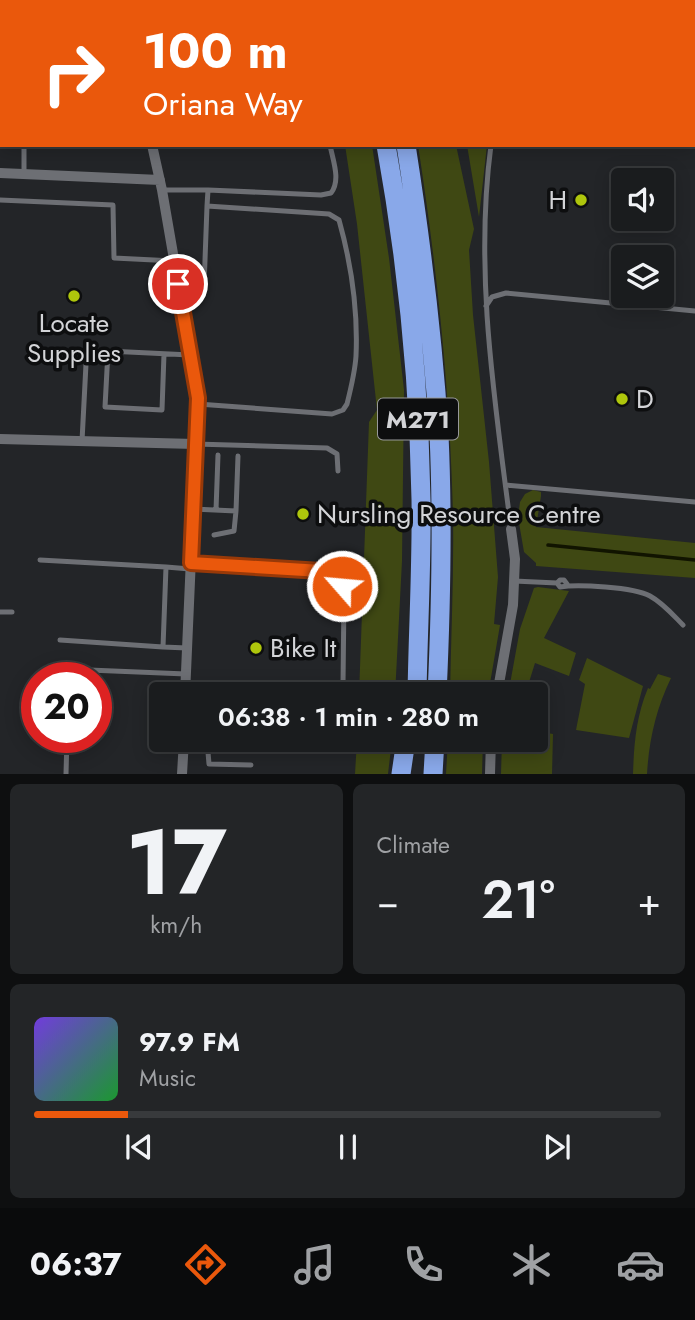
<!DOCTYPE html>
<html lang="en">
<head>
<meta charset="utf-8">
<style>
	body { margin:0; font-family:Jost,sans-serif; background:#232527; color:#f1f3f6; height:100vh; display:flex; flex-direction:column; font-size:26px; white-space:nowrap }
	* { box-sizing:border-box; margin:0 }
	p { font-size:23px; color:#9fa1a4 }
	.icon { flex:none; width:38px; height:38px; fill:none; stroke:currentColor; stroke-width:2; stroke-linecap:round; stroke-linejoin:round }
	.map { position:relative; height:774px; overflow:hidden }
	.details { display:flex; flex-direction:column; gap:10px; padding:10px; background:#0e0f10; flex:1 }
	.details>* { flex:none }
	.hud { position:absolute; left:0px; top:0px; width:696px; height:147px; box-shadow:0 4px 18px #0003,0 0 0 2px #383a3c; background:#ea580c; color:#fff; overflow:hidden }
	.tools { position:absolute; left:611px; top:168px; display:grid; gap:14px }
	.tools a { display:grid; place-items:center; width:63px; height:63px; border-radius:7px; background:#1a1c1e; box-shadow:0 4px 18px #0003,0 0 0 2px #383a3c; font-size:35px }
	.speed { position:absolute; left:21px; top:662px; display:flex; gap:14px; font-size:35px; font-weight:700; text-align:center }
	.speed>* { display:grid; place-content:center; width:91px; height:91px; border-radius:50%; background:#1a1c1e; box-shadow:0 4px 18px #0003,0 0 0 2px #383a3c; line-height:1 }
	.speed .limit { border:10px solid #d22; background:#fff; color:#111 }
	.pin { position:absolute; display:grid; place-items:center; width:60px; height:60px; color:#fff; margin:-30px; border:4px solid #fff; border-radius:50%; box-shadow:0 2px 7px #0007 }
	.me { position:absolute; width:77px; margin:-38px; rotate:297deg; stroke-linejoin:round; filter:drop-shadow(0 0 5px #0008) }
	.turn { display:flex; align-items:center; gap:24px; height:147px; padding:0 28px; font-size:32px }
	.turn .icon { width:91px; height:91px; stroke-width:2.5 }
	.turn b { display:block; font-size:49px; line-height:60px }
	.big { font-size:52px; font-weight:600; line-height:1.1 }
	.details .card { flex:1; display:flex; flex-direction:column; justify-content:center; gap:10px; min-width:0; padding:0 24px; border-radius:10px; background:#232527 }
	.details .dial { align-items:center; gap:0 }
	.dial b { font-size:91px; line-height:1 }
	.song { display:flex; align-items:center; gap:21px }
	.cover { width:84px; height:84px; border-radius:10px; background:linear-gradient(135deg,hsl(260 70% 55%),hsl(130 70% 35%)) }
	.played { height:7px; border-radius:4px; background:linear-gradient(90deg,#ea580c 15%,#383a3c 15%) }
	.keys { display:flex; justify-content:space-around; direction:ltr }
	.heat { display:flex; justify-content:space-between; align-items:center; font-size:38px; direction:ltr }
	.details .tiles { flex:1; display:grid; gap:10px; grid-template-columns:1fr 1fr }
	.card:last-child { grid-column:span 2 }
	.trip { position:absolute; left:149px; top:682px; width:399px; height:70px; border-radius:7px; background:#1a1c1e; box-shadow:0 4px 18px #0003,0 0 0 2px #383a3c; font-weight:600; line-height:70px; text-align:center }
	.dock { display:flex; height:112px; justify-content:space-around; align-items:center; background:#0a0b0c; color:#9fa1a4 }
	.dock .icon { width:49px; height:49px }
	.dock .active { color:#ea580c }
	.dock b { font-size:32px; color:#f1f3f6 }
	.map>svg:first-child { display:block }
	.green { fill:#3f4813 }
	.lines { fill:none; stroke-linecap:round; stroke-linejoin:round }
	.stream { stroke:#111400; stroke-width:3.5 }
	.service { stroke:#6d6f74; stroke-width:5 }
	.minor { stroke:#6d6f74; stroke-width:10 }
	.motorway { stroke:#89a8e9; stroke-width:19 }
	.route-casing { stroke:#983908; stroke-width:18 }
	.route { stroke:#ea580c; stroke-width:12 }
	.poi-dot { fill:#aec60c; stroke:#0d0e0f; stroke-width:2.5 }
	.labels { text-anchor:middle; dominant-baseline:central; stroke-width:7; stroke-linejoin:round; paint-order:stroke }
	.shield { fill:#0d0e0f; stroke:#98999b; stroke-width:2 }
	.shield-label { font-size:24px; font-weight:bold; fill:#d3d4d7 }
	.poi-label { font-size:26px; fill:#d3d4d7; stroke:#0d0e0f; text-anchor:start }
</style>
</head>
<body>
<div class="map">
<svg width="695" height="774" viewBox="0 0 695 774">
	<rect width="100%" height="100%" fill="#232528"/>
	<path class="green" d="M345 145H372L389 258 404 390 402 561 395 695H359L369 422 377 410 357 224Z
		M418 145H456L474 229 469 250 473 315 489 462 498 577 494 624 500 625 488 695H450C451 635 454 575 453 515 450 391 437 268 418 145Z
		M467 145H487L479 217Z
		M533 490 541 492V496L536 527 695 543V578L536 566V563L524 552 518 517 520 502 525 494Z
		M538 587 569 591 544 638 576 653 569 676 535 663 525 695H508L520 629 534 588Z
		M587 658 643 686 629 738 576 730 585 684 579 680Z
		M658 674 671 678C656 709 649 740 647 774H633C634 744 636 717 648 688L650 689Z
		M536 731 553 734 552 774H501L502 740H536Z
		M357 740H392L388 774H355Z
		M448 740H483L482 774H446Z"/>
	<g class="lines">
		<path class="stream" d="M548 545 695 560"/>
		<path class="service" d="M51 0 79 2
			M296 0V2
			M650 2 654 0
			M0 131H2
			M491 145C474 273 495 402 511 529
			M24 174V145
			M162 190H208L207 206 329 214 339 220C351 263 358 311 356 356 355 372 351 388 347 404L343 410 332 414 198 404
			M208 190 321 195 331 193C341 180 333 161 330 145
			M0 200 113 205 114 258 174 261
			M204 287 207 206
			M486 306 492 297 506 293 695 311
			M164 354 162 410 105 407 108 351 190 355
			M82 441 86 364C90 352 96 350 108 351
			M195 444 327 448 337 454 338 471
			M506 485 695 502
			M193 509 236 511 238 456
			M216 510 218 455
			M214 535 234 531 236 511
			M40 560 166 567
			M191 563 330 574 342 586 344 597 343 684
			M514 581 557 583 560 580H564L567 584
			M557 583 560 587C577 584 634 587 650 596 663 603 673 615 683 625
			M0 612H12
			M60 640 163 647
			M187 648 163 647 166 567 190 569
			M71 677 76 671 89 670 186 674
			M207 740 209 764 251 765
			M66 774 67 737"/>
		<path class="minor" d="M121 0V2
			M152 145 162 190 198 398 185 695
			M0 173 160 180
			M0 439 195 444
			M497 695 513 605 515 559 511 529
			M182 774 184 740
			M490 774 491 740"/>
		<path class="motorway" d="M356 0 357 2
			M377 0 378 2
			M386 145C407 262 419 380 421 499 422 564 418 629 417 695
			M406 145C421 241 433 338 439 435 443 521 441 608 437 695
			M401 774 406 740
			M433 774 435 740"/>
	</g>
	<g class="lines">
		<g class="route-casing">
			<path id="route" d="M178 284 198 398 191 563 321 571 330 574 342 586"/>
		</g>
		<use href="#route" class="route"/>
	</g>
	<g class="poi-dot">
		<circle cx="581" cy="200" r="7"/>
		<circle cx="74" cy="296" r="7"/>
		<circle cx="622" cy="399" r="7"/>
		<circle cx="303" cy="514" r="7"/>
		<circle cx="256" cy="648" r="7"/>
	</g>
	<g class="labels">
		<rect class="shield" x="378" y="398.5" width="80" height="41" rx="5"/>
		<g class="shield-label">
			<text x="418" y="419">M271</text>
		</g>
		<g class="poi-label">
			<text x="567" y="200" text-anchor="end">H</text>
			<text x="74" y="323" text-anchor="middle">Locate<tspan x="74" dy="30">Supplies</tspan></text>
			<text x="636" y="399">D</text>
			<text x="317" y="514">Nursling Resource Centre</text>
			<text x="270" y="648">Bike It</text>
		</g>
	</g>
</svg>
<div class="tools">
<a><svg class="icon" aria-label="sound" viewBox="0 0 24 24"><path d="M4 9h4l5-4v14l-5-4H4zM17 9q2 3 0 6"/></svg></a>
<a><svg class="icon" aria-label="layers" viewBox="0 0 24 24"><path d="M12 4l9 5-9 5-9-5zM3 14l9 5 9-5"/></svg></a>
</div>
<div class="speed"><div class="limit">20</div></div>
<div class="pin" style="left:178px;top:284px;background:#d93025"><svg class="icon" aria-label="arrive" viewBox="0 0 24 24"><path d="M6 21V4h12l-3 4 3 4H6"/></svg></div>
<svg class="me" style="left:342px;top:586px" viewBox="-20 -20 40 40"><circle r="17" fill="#ea580c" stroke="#fff" stroke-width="3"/><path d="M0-11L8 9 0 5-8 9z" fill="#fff"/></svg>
<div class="trip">06:38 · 1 min · 280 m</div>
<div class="hud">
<div class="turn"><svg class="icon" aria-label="right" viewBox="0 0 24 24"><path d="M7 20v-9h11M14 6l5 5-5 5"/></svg><div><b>100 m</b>Oriana Way</div></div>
</div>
</div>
<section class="details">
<div class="tiles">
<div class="card dial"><b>17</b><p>km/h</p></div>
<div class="card"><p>Climate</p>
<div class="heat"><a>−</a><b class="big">21°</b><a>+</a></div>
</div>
<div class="card">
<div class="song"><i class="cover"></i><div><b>97.9 FM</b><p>Music</p></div></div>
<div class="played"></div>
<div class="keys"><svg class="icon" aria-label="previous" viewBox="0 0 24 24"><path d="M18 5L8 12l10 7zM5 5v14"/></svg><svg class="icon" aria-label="pause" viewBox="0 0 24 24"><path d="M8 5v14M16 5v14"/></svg><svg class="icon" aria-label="next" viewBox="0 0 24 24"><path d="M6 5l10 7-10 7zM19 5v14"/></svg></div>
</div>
</div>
</section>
<nav class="dock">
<b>06:37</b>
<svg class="icon active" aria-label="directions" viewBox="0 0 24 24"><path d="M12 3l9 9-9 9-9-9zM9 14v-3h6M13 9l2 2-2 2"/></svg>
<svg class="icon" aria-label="music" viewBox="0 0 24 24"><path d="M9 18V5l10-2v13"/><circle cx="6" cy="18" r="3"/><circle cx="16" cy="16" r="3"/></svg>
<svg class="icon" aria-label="phone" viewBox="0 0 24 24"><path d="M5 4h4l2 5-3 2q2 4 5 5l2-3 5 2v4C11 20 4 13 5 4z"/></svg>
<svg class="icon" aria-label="climate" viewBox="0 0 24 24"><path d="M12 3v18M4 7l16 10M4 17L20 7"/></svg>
<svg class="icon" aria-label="car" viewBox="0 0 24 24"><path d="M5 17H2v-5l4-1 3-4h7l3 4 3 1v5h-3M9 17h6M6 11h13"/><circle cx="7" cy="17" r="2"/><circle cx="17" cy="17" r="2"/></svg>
</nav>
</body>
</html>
